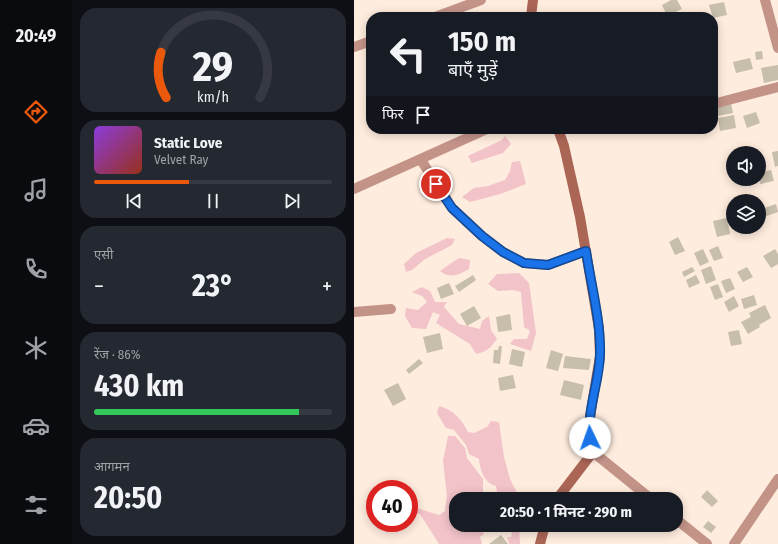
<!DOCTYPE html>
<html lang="hi">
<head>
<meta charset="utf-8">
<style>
	body { margin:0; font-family:"Fira Sans Condensed","Noto Sans Devanagari",sans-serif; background:#242831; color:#f1f3f6; height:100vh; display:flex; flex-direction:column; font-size:15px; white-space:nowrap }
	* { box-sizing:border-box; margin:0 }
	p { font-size:13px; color:#9ea1a6 }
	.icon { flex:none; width:22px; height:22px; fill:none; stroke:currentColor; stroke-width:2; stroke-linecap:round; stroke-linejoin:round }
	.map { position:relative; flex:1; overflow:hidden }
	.sheet { display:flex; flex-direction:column; gap:8px; padding:8px; background:#0d0f14; width:282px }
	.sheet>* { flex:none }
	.guide { position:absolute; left:12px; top:12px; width:352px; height:122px; border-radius:16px; box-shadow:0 2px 10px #0003; background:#171b24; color:#f1f3f6; overflow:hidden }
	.fabs { position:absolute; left:372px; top:146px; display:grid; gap:8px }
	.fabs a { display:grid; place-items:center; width:40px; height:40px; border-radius:50%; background:#171b24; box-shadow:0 2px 10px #0003; font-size:20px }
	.speed { position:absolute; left:12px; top:480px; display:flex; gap:8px; font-size:20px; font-weight:700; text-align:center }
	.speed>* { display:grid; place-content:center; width:52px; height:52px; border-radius:50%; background:#171b24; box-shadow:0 2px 10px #0003; line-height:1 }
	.speed .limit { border:6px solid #d22; background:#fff; color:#111 }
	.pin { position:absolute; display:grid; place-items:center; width:34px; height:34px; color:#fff; margin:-17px; border:2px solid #fff; border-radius:50%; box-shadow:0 1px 4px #0007 }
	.me { position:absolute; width:44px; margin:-22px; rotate:357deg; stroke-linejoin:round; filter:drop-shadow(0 0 3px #0008) }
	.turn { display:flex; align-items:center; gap:14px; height:84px; padding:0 16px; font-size:18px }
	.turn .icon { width:52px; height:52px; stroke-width:2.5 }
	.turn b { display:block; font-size:28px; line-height:34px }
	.then { display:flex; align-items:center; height:38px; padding:0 16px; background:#0003; gap:8px; font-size:15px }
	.big { font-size:30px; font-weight:700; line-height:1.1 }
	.sheet .widget { flex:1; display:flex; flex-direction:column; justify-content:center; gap:6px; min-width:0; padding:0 14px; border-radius:16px; background:#242831 }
	.sheet .dial { align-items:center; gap:0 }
	.dial svg { height:104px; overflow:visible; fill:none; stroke:#363941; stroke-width:7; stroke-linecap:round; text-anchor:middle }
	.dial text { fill:#f1f3f6; stroke:none }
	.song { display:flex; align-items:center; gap:12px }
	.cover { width:48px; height:48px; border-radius:6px; background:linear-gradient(135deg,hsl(270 70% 55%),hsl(10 70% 35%)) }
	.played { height:4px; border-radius:2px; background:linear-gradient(90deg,#ea580c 40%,#363941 40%) }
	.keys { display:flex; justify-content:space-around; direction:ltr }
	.heat { display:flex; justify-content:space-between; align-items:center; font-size:22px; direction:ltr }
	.charge { height:6px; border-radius:3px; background:linear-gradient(90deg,#34c759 86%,#363941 0) }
	.trip { position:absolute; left:95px; top:492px; width:234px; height:40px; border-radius:16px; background:#171b24; box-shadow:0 2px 10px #0003; font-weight:700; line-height:40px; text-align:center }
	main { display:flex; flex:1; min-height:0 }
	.dock { display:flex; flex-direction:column; width:72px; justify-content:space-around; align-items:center; background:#090b0e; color:#9ea1a6 }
	.dock .icon { width:28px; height:28px }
	.dock .current { color:#ea580c }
	.dock b { font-size:18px; color:#f1f3f6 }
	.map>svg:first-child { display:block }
	.green { fill:#f2c3c9 }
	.building { fill:#c8beac }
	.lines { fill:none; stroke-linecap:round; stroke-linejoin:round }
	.street { stroke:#c39388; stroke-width:10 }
	.secondary { stroke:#aa6555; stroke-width:10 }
	.route-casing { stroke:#114b97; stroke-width:10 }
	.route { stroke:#1a73e8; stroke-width:7 }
</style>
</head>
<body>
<main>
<nav class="dock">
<b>20:49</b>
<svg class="icon current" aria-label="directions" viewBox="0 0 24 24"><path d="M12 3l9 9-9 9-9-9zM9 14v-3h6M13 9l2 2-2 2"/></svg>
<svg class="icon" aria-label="music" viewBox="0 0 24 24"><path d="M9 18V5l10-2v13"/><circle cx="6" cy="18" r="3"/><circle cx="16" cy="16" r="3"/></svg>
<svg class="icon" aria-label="phone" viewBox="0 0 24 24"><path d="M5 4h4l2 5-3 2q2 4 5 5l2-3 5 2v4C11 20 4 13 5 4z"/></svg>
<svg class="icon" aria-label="climate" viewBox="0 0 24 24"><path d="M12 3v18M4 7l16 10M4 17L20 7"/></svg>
<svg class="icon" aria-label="car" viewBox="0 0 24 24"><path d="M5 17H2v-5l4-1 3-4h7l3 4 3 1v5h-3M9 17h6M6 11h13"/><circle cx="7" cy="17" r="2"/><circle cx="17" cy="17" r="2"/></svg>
<svg class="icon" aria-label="filters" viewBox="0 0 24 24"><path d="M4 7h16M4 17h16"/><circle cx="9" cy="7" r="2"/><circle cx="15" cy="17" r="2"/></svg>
</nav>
<section class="sheet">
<div class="widget dial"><svg viewBox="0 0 100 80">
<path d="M14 69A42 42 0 1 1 86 69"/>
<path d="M14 69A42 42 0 0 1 10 34" stroke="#ea580c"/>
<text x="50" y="56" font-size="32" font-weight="700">29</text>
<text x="50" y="72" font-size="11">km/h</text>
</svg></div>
<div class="widget">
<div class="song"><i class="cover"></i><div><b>Static Love</b><p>Velvet Ray</p></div></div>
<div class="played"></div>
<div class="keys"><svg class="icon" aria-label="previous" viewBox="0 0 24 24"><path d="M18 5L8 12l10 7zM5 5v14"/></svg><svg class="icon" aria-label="pause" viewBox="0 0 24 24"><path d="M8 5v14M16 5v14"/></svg><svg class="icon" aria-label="next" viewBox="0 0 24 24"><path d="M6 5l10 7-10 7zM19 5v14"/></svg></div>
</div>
<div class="widget"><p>एसी</p>
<div class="heat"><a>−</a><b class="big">23°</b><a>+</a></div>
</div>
<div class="widget"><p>रेंज · 86%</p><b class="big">430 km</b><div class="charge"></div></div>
<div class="widget"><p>आगमन</p><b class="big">20:50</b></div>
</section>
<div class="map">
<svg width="424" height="544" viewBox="0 0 424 544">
	<rect width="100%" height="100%" fill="#feecde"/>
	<path class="green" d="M151 136 157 144 149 153 118 163 114 156 148 140Z
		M166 161 172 184 146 194 116 202 108 197 120 188 134 186 151 180 156 171 158 162Z
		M93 238 101 239 98 245 71 259 58 270 52 272 50 264 62 253Z
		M105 258 116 260 115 269C105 275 96 279 86 271Z
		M165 273 175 283 182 333 177 351 156 344 160 339H173L176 331 170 327 167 292 159 290 144 291 134 284 143 274Z
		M68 287 76 291 81 302H93L90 307 105 324 126 329 128 321 135 316 137 330 143 339C137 347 133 352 122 354L116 344 82 323 86 315 79 312 72 329 58 328 51 316 52 308 64 310 73 302 68 296 58 292Z
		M85 406C100 410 107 419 114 432L120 433 133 427 137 421 145 422 150 457 156 479 166 499H136V495L143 493 142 486C130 483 126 470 125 459L115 454 112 445 100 430 92 428 83 413Z
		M94 436H101L111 448 113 458 129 479V494L132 496V499H102V525H125L130 534 126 537 128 544H85L66 514 60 513 56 506 85 515 91 511 93 496 89 461Z
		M152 525H165L166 544H155L153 537H157L158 531Z"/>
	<path class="building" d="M317 0H323L328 9 313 16 308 5Z
		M370 2 373 15 359 18 355 5Z
		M408 51 409 59 402 60 401 52Z
		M396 58 399 69 382 73 379 62Z
		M424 65V80L410 83 407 68Z
		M377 103 379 113 364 116 362 106Z
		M402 112 406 123 393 128 389 116Z
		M380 115 382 128 366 131 364 118Z
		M424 151V166L421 167 418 152Z
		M417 170 420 181 406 184 405 173Z
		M422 204 424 212 410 217 407 209Z
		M373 218 376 234 363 237 359 221Z
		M324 237 331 251 321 255 315 242Z
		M364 246 369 258 360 261 355 250Z
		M349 249 355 262 346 266 340 253Z
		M421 249 424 254V264L417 268 409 256Z
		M357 266 362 280 352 284 347 270Z
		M338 267 341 271 330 277 328 272Z
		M393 267 399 277 389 282 383 272Z
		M119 275 122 280 105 292 101 286Z
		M342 275 346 283 335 288 332 280Z
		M376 278 381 289 372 293 367 281Z
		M95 283 100 294 87 299 83 288Z
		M364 284 369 297 361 300 356 287Z
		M400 295 403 305 390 309 387 299Z
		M380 296 385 306 375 312 370 302Z
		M411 305 417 318 405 325 406 327 394 334 387 322 397 317 395 313Z
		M120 306 127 318 113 326 106 314Z
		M156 314 158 330 144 332 142 317Z
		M385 330 388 344 377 346 374 332Z
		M86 333 89 349 73 353 69 337Z
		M145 346H148L146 364 139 363 140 350H144Z
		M158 349 171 352 168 367 155 364Z
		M197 350 209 354 204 371 192 368Z
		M211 356 237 359 235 370 209 368Z
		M65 359 69 363 55 374 52 370Z
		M159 375 162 388 146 391 144 378Z
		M210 380 230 385 227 400 206 395Z
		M44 383 52 399 39 406 30 390Z
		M353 490 364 501 358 507 347 497Z
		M354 521 362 527 357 533 349 527Z
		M147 535 154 544H135Z"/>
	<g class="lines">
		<path class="street" d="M411 0 424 48
			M81 17 127 0
			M0 47 17 41
			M359 104 424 87
			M67 160 98 208 128 236 149 252 170 263 194 265 232 251
			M0 189 133 129
			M0 312 37 309
			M239 452 297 499
			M322 519 353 544
			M380 544 424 479"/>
		<path class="secondary" d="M177 17 179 0
			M203 499 239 452 235 423 246 356 245 329 226 217 210 146 204 129
			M186 544 191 525"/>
	</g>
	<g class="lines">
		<g class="route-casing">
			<path id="route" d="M82 184 98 208 128 236 149 252 170 263 194 265 232 251C237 285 247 321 246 355 245 383 233 409 236 438"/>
		</g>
		<use href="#route" class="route"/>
	</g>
</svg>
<div class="fabs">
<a><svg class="icon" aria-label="sound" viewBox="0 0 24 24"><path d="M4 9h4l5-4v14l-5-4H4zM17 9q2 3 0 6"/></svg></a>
<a><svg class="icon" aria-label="layers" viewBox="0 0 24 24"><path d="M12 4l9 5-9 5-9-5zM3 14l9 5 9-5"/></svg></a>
</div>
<div class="speed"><div class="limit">40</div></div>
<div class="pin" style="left:82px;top:184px;background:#d93025"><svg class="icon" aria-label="arrive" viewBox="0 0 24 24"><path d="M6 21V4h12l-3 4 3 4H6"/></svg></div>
<svg class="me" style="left:236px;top:438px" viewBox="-20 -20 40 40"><circle r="19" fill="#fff"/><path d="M0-13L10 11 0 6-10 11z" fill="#1a73e8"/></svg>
<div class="trip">20:50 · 1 मिनट · 290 m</div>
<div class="guide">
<div class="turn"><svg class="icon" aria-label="left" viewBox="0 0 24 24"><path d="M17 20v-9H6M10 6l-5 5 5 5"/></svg><div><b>150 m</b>बाएँ मुड़ें</div></div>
<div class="then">फिर<svg class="icon" aria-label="arrive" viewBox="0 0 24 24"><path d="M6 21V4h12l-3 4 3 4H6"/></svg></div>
</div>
</div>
</main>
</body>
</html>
